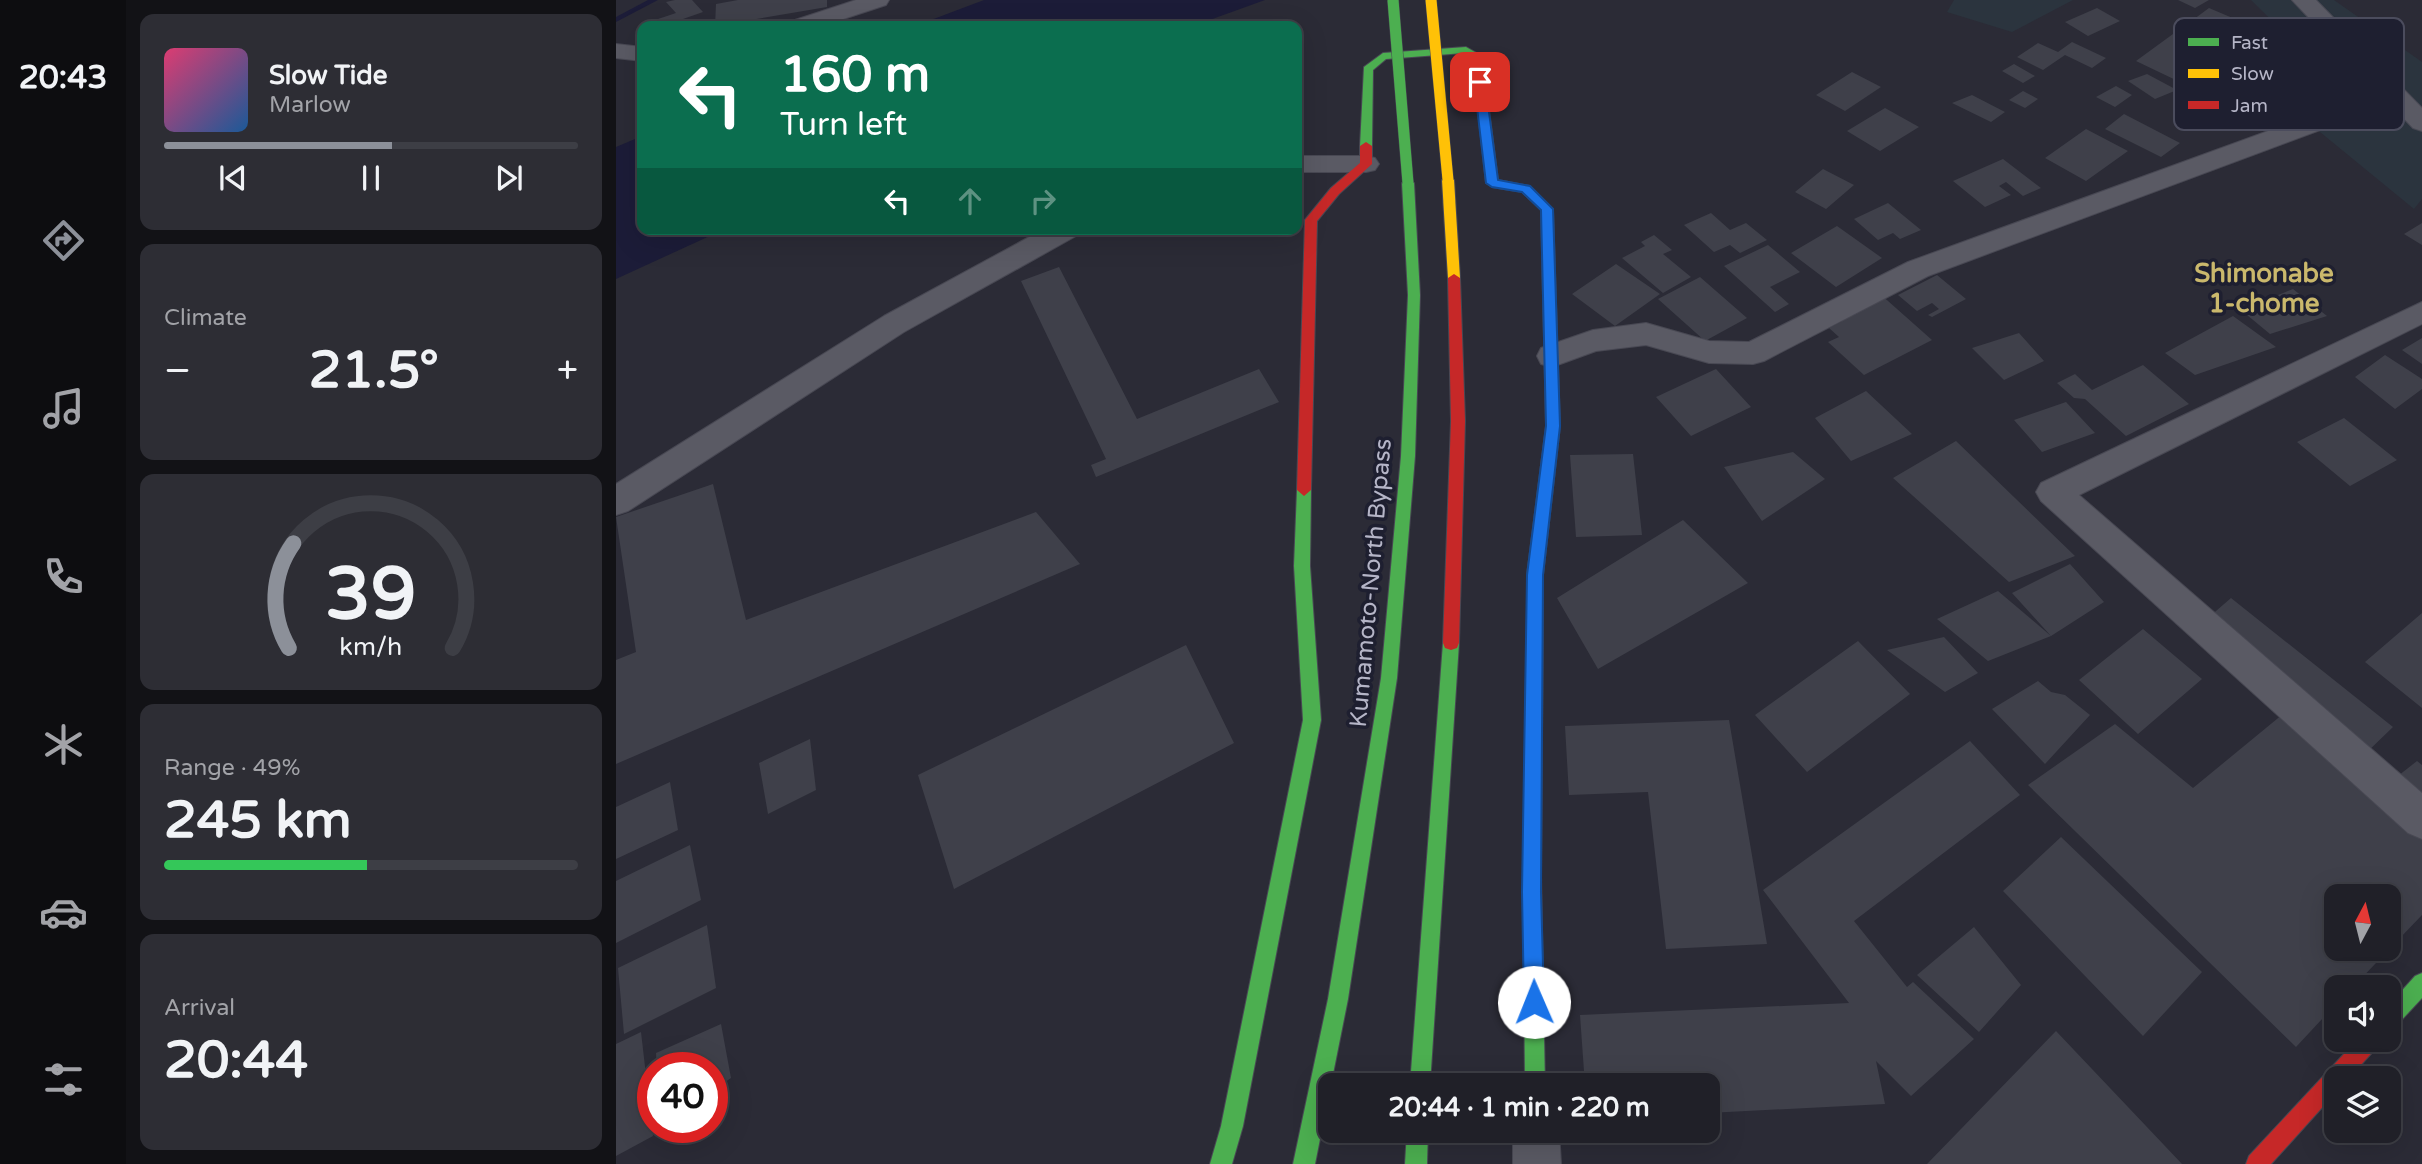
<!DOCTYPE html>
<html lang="en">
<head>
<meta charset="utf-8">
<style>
	body { margin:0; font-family:"Varela Round",sans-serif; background:#2d2d34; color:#f1f3f6; height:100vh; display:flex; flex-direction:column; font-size:26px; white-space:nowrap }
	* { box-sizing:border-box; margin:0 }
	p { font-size:23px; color:#a2a3a8 }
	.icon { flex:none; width:38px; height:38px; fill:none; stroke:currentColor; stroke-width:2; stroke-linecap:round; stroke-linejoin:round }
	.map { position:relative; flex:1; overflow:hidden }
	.panel { display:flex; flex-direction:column; gap:14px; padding:14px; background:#121216; width:490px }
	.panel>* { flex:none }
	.banner { position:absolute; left:21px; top:21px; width:665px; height:214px; border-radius:14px; box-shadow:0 7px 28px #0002,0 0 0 2px #3d3e45; background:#0b6e4f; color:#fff; overflow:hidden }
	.needle { width:46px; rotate:7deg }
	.controls { position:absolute; left:1708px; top:884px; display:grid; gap:14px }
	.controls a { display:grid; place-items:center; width:77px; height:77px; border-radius:14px; background:#202028; box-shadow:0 7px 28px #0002,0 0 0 2px #3d3e45; font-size:35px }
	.speed { position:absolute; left:21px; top:1052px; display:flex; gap:14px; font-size:35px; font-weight:700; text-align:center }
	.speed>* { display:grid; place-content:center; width:91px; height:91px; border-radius:50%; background:#202028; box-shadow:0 7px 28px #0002,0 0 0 2px #3d3e45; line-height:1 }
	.speed .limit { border:10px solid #d22; background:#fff; color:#111 }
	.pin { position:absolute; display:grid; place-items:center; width:60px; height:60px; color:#fff; margin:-30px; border-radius:14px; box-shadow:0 4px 10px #0006 }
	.me { position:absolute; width:77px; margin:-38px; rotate:359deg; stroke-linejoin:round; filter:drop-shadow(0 0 5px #0008) }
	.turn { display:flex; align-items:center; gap:24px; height:147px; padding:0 28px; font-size:32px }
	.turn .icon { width:91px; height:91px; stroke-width:2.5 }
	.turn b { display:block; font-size:49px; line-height:60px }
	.lanes { display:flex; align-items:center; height:66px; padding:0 28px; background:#0003; justify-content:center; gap:35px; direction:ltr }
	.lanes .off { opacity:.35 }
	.big { font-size:52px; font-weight:700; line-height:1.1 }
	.panel .widget { flex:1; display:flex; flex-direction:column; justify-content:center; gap:10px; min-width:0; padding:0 24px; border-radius:14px; background:#2d2d34 }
	.panel .dial { align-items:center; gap:0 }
	.dial svg { height:182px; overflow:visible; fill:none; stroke:#3d3e45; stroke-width:7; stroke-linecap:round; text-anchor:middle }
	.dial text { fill:#f1f3f6; stroke:none }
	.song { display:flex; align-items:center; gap:21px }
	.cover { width:84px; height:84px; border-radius:10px; background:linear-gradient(135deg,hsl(340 70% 55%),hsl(210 70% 35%)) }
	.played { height:7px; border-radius:4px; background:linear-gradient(90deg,#8c9099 55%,#3d3e45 55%) }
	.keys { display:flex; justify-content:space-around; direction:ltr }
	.heat { display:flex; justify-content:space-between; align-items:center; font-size:38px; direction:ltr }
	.charge { height:10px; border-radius:5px; background:linear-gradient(90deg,#34c759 49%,#3d3e45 0) }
	.trip { position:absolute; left:702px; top:1073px; width:402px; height:70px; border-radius:14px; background:#202028; box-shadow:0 7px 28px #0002,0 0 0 2px #3d3e45; font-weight:700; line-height:70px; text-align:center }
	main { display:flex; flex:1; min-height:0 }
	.tab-bar { display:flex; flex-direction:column; width:126px; justify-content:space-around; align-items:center; background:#0d0d10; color:#a2a3a8 }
	.tab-bar .icon { width:49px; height:49px }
	.tab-bar .current { color:#8c9099 }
	.tab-bar b { font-size:32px; color:#f1f3f6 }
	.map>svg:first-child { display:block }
	.green { fill:#2b343e }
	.water { fill:#1c1c38 }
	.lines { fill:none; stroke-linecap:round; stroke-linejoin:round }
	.stream { fill:#1c1c38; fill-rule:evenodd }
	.building { fill:#3f404a; fill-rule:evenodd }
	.street-casing { stroke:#484853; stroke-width:2 }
	.fast-casing { stroke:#484853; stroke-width:2 }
	.slow-casing { stroke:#484853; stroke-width:2 }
	.jam-casing { stroke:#484853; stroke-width:2 }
	.street { fill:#5a5a64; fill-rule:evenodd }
	.fast { fill:#4caf50; fill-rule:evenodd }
	.slow { fill:#ffc107; fill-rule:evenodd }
	.jam { fill:#c62828; fill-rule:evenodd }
	.fast-bridge-casing { stroke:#474751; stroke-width:12; stroke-linecap:butt }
	.slow-bridge-casing { stroke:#474751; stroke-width:12; stroke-linecap:butt }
	.fast-bridge { stroke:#4caf50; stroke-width:11 }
	.slow-bridge { stroke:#ffc107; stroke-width:11 }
	.route { fill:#1a73e8; stroke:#114b97; stroke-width:2 }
	.labels { text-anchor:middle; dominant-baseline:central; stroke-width:7; stroke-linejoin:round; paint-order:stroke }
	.street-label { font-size:24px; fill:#b5b5c7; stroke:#1e1f30 }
	.neighbourhood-label { font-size:26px; font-weight:bold; fill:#cab86c; stroke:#1e1f30 }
	.key { fill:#1e1f30; stroke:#4b4c5d; stroke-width:2 }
	.key-label { font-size:19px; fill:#b5b5c7 }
</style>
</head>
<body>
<main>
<nav class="tab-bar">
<b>20:43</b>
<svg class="icon current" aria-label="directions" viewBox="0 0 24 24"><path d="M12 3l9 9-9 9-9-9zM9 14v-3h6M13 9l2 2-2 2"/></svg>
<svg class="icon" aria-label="music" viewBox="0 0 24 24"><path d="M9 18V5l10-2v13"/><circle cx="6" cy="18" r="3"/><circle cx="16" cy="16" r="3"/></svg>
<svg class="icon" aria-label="phone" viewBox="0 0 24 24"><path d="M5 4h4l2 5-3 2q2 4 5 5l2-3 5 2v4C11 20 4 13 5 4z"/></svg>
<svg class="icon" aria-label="climate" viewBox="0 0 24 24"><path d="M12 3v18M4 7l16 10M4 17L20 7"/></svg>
<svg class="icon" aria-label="car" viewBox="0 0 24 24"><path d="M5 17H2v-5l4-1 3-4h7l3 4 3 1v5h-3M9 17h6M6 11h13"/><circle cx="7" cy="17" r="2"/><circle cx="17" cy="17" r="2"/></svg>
<svg class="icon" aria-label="filters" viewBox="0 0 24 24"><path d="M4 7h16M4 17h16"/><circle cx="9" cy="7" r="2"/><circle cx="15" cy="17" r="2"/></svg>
</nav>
<section class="panel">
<div class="widget">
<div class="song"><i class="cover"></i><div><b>Slow Tide</b><p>Marlow</p></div></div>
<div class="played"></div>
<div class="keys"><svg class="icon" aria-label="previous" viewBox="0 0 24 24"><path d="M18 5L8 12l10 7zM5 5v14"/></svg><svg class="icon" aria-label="pause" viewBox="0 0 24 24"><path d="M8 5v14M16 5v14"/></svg><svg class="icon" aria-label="next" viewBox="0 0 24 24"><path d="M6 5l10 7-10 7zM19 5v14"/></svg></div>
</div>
<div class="widget"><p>Climate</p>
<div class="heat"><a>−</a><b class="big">21.5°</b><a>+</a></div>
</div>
<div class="widget dial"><svg viewBox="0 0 100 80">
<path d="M14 69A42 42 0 1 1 86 69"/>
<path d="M14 69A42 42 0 0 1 16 23" stroke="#8c9099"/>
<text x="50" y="56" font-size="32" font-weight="700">39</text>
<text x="50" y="72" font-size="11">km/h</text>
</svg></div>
<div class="widget"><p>Range · 49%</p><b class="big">245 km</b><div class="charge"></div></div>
<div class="widget"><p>Arrival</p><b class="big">20:44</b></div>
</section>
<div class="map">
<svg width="1806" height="1164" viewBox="0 0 1806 1164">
	<rect width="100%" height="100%" fill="#2b2b36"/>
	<path class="green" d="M1338 0H1457L1396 32 1331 12Z
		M1635 0H1718L1806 62V199L1798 209 1682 114 1697 61Z"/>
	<path class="water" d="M368 0H649L577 26H299Z
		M26 136V229H109L0 279V147Z"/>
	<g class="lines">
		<path class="stream" d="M32 0H42L0 22V17Z"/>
	</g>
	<path class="building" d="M59 0H76L87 12 47 26H36L33 22 60 13 50 2Z
		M122 0H211V7L99 26 100 4Z
		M1562 0H1593L1579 8Z
		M1481 8 1504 21 1472 36 1449 22Z
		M1593 8 1626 22 1600 43 1566 28Z
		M1557 34 1591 50 1573 64 1653 101 1635 116 1520 61Z
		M1456 42 1490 58 1476 68 1449 55 1427 70 1401 57 1422 43 1442 52Z
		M1398 64 1419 76 1407 83 1386 71Z
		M1236 72 1265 87 1229 111 1200 95Z
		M1531 74 1561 90 1539 99 1512 81Z
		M1500 86 1516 95 1499 107 1480 97Z
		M1407 91 1422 99 1409 108 1393 100Z
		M1356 95 1389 112 1375 122 1336 103Z
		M1269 108 1303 127 1264 151 1231 131Z
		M1508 114 1564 143 1545 157 1489 129Z
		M1470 129 1512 151 1470 181 1429 158Z
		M1387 159 1425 188 1407 196 1390 182 1383 186 1395 195 1369 207 1337 181Z
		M1207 169 1238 185 1210 209 1179 192Z
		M1272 203 1305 230 1284 239 1277 233 1262 240 1238 219Z
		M1095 213 1114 230 1130 223 1151 240 1124 253 1114 245 1098 252 1068 225Z
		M1806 223V245L1788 234Z
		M1221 226 1266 258 1220 287 1175 253Z
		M1038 235 1056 250 1047 254 1075 277 1047 293 1006 258 1029 246 1025 242Z
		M1152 245 1184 272 1154 287 1173 304 1159 312 1108 266Z
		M1000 264 1044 294 999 326 956 294Z
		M443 267 521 419 643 369 663 402 480 477 475 465 490 459 405 281Z
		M1321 275 1350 299 1316 317 1312 315 1323 309 1316 303 1301 311 1282 295Z
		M1084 277 1131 318 1089 341 1042 299Z
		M1677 289 1711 316 1654 334 1625 310Z
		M1263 293 1316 340 1248 375 1212 342 1223 337 1213 328 1225 322 1217 315Z
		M1617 316 1660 347 1579 375 1549 353Z
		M1403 333 1428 361 1388 380 1356 348Z
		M1806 338V364L1786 350Z
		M1769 355 1806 379V389L1779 409 1739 377Z
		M1527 365 1573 404 1510 436 1469 399 1458 398 1441 383 1459 374 1476 390Z
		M1100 369 1135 407 1075 436 1040 397Z
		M1250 391 1296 434 1235 461 1199 418Z
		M1450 402 1479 433 1426 452 1398 420Z
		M1728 418 1781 460 1734 486 1681 442Z
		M1340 441 1459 556 1393 582 1277 478Z
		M1177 452 1209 479 1146 521 1108 467Z
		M1017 454 1026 535 960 537 954 455Z
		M97 484 130 620 420 512 464 564 0 764V660L20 652 0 517Z
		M1067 520 1132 583 982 669 941 598Z
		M1454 564 1488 602 1435 636 1396 593Z
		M1382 591 1435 636 1372 661 1321 619Z
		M1615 598 1777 727 1747 756 1585 624Z
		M1806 613V708L1749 662Z
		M1527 629 1586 679 1522 734 1463 680Z
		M1328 637 1362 673 1329 692 1271 650Z
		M1242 641 1294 694 1191 772 1139 715Z
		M570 645 618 743 338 889 302 775Z
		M1422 681 1435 692 1449 695 1474 715 1429 764 1376 709Z
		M1667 714 1806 838V915L1737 987H1720V1004L1680 1047 1412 785 1499 724 1577 788ZM1720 896H1773V948H1720Z
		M1113 720 1151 944 1050 949 1032 792 953 795 949 726Z
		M194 739 200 790 152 814 143 763Z
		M1354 741 1404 795 1238 921 1291 987 1297 982 1358 1039 1295 1096 1260 1061 1269 1104 1092 1113V1085H969L964 1015 1233 1003 1147 890Z
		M1801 761 1806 765V813L1773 783Z
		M54 782 62 830 0 859V807Z
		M1445 837 1586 972 1527 1036 1387 891Z
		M74 845 85 900 0 943V881Z
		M91 925 100 988 8 1034 2 968Z
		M1358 927 1405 985 1363 1032 1301 975Z
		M105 1024 115 1078 96 1091V1068H41L40 1053Z
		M1440 1031 1566 1164H1311Z
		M25 1032 37 1136 0 1156V1044Z"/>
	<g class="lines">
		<g class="street-casing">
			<path id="street" d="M240 0H273L270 5 206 26H172L176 21Z
				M1676 0H1700L1806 108V131L1797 128 1774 104 1312 276 1148 361 1137 364 1093 363 1030 345 980 351 936 367 925 364 921 356 925 348 977 330 1030 323 1093 341 1133 342 1292 262 1762 91Z
				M0 44 26 47V61L0 58Z
				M681 156H750L759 158 763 164 759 170 750 172H681Z
				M428 229H464L460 236 288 332 12 511 0 515V484L268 316Z
				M1806 302V324L1463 495 1806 793V839L1792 833 1425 501 1420 492 1425 483Z
				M897 1130H943L945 1164H897Z"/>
		</g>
		<g class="fast-casing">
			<path id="fast" d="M850 47 866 56 882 180 914 186 937 209 944 426 927 575V608L925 613 919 615 913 613 911 608V575L930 426 925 210 906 192 876 187 870 183 856 58 848 53 770 59 757 70 756 146 750 150 744 146 748 67 767 53Z
				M792 179 798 183 804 295 799 456 781 678 732 999 699 1164H677L712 999 765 678 785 456 792 295 786 183Z
				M688 484 695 490 694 566 705 720 627 1126 616 1164H594L605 1126 687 720 678 566 681 490Z
				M835 636 841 638 843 643 814 1085H794L827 643 829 638Z
				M916 867 923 869 925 876 929 1085H909L907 876 909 869Z
				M1806 973V998L1780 1026 1773 1029V1005L1799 976Z
				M791 1130H812L811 1164H789Z"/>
		</g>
		<g class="slow-casing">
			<path id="slow" d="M832 176 838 180 844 278 838 282 832 278 826 180Z"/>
		</g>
		<g class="jam-casing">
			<path id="jam" d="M750 142 756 146V164L723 194 701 221 695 490 688 496 681 490 689 220 715 188 744 163V146Z
				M838 274 844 278 849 421 843 643 841 648 835 650 829 648 827 643 835 421 832 278Z
				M919 601 925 603 927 608 925 876 923 883 916 885 909 883 907 876 911 608 913 603Z
				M1741 1040H1764L1761 1047 1733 1078H1720V1092L1655 1164H1630L1633 1156Z"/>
		</g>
		<use href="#street" class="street"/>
		<use href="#fast" class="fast"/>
		<use href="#slow" class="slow"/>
		<use href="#jam" class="jam"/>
		<g class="fast-bridge-casing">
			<path id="fast-bridge" d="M777 0 792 183"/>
		</g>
		<g class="slow-bridge-casing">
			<path id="slow-bridge" d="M815 0 832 180"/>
		</g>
		<use href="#fast-bridge" class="fast-bridge"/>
		<use href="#slow-bridge" class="slow-bridge"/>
	</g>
	<path class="route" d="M864 78 869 82 882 180 914 186 937 209 944 426 927 575 925 892 928 1002 925 1009 918 1012 910 1009 908 1002 906 892 911 575 930 426 925 210 906 192 876 187 870 183 858 82Z"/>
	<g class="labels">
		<g class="street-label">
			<text transform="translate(755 583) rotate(-85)">Kumamoto-North Bypass</text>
		</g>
		<g class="neighbourhood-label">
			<text x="1648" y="273">Shimonabe<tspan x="1648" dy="30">1-chome</tspan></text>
		</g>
	</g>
	<rect x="1558" y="18" width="230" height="112" rx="10" class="key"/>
	<rect x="1572" y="38" width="31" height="8" fill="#4caf50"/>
	<rect x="1572" y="69" width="31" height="9" fill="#ffc107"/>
	<rect x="1572" y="101" width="31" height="8" fill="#c62828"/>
	<g class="key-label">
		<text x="1615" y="49">Fast</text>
		<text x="1615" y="80">Slow</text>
		<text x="1615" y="112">Jam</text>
	</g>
</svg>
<div class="controls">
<a><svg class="needle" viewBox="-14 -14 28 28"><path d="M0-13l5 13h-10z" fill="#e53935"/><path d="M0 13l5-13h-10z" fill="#a2a3a8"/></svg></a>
<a><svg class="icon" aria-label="sound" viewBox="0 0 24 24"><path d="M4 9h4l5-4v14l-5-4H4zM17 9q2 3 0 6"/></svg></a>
<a><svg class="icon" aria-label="layers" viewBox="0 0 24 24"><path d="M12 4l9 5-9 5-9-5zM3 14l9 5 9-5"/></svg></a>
</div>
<div class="speed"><div class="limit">40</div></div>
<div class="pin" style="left:864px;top:82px;background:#d93025"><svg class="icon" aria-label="arrive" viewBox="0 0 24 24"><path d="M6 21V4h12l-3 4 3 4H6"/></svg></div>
<svg class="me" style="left:918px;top:1002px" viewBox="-20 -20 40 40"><circle r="19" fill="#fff"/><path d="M0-13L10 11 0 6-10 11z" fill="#1a73e8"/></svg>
<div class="trip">20:44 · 1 min · 220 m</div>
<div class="banner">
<div class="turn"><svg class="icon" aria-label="left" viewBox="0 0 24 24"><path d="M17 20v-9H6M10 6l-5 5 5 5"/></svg><div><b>160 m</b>Turn left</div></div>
<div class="lanes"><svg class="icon" aria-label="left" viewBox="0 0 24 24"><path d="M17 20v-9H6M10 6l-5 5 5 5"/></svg><svg class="icon off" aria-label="ahead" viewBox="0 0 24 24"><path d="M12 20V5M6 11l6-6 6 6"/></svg><svg class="icon off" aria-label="right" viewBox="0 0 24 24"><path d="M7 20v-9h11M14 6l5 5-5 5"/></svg></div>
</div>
</div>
</main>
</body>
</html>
